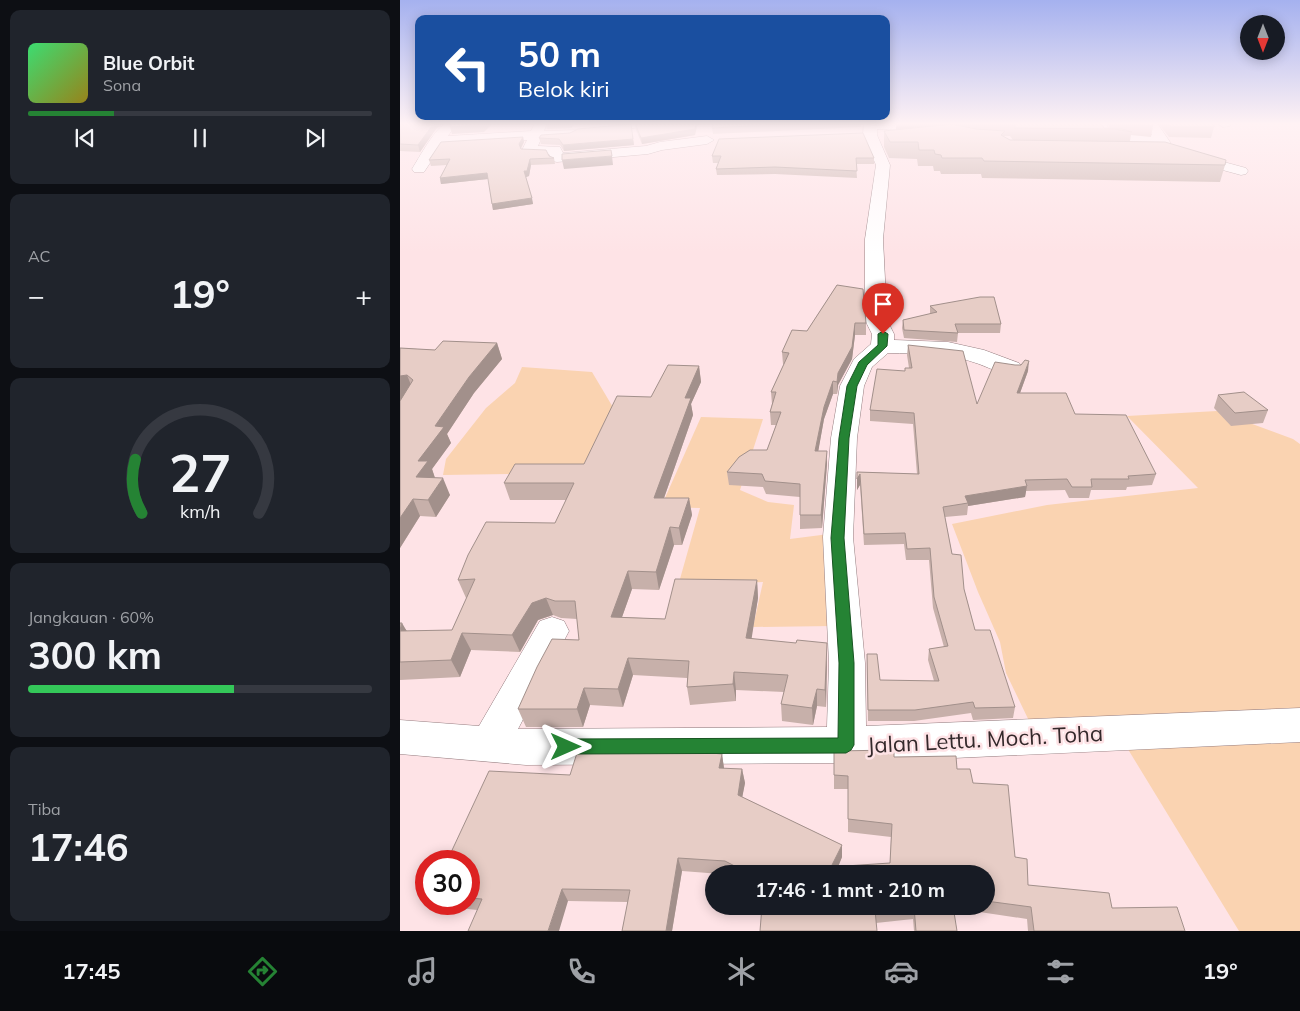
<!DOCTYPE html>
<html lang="id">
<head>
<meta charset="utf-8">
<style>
	body { margin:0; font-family:Mulish,sans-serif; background:#20242c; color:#f1f3f6; height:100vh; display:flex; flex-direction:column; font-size:19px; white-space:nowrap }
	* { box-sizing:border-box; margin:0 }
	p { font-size:16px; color:#9ea1a6 }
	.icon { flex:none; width:28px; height:28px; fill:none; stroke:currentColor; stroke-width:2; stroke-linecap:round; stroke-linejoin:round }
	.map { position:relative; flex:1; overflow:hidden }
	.side { display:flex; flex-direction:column; gap:10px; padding:10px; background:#0d0f14; width:400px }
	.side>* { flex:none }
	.hud { position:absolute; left:15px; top:15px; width:475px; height:105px; border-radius:10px; box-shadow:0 2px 12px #0003; background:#1a4fa0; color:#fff; overflow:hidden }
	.needle { width:32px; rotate:180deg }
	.controls { position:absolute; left:840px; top:15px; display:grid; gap:10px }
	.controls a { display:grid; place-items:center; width:45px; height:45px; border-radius:50%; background:#171b24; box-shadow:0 2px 12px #0003; font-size:25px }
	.speed { position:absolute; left:15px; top:850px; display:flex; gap:10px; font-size:25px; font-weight:700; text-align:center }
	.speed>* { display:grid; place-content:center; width:65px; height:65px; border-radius:50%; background:#171b24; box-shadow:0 2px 12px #0003; line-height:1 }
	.speed .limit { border:8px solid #d22; background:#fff; color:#111 }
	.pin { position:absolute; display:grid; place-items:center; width:42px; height:42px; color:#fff; margin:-51px -21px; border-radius:50% 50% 50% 0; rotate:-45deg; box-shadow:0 0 5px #0007 }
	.pin .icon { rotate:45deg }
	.me { position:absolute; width:55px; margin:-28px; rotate:90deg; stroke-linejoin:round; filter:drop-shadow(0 0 4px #0008) }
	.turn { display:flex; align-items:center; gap:18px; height:105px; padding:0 20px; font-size:22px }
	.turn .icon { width:65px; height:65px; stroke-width:2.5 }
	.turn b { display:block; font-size:35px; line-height:42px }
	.big { font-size:38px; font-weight:700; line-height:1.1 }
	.side .card { flex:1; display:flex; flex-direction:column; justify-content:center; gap:8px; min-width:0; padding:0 18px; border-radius:10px; background:#20242c }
	.side .dial { align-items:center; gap:0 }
	.dial svg { height:130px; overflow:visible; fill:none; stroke:#363941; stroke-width:7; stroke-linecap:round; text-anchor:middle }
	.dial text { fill:#f1f3f6; stroke:none }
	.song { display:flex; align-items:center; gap:15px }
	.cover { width:60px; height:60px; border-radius:8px; background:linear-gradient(135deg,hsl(140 70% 55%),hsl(50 70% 35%)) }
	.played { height:5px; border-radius:2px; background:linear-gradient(90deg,#258334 25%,#363941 25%) }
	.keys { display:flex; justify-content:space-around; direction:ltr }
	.heat { display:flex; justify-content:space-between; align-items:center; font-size:28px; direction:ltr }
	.charge { height:8px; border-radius:4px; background:linear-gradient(90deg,#34c759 60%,#363941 0) }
	.trip { position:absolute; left:305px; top:865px; width:290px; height:50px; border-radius:25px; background:#171b24; box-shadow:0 2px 12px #0003; font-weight:700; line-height:50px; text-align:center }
	.dock { display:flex; height:80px; justify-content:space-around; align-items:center; background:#090b0e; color:#9ea1a6 }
	.dock .icon { width:35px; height:35px }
	.dock .current { color:#258334 }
	.dock b { font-size:22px; color:#f1f3f6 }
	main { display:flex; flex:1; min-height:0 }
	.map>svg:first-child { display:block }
	.green { fill:#fad3b1 }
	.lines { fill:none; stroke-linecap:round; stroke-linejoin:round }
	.street-casing { stroke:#967e81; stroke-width:1 }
	.street { fill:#fff; fill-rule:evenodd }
	.wall { fill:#c7b0aa; fill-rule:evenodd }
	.shaded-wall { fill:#a2908b }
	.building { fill:#e7cdc6; stroke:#a2908b }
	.route { fill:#258334; stroke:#185522 }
	.labels { text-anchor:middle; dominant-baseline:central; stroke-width:5; stroke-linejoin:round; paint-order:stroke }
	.near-street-label { font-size:22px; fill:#34292b; stroke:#fee3e6 }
</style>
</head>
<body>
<main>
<section class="side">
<div class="card">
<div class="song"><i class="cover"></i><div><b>Blue Orbit</b><p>Sona</p></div></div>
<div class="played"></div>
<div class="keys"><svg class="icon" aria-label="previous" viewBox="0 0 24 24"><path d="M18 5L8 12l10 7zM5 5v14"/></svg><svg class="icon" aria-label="pause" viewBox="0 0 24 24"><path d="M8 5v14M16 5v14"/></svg><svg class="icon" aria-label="next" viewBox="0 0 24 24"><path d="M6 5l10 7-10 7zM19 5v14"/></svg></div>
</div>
<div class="card"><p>AC</p>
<div class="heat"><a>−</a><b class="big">19°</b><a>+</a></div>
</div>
<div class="card dial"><svg viewBox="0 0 100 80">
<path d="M14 69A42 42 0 1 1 86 69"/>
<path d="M14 69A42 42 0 0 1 10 36" stroke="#258334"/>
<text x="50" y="56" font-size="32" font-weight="700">27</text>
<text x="50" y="72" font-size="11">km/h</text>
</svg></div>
<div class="card"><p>Jangkauan · 60%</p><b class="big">300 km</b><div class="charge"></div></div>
<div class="card"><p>Tiba</p><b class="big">17:46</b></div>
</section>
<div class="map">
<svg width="900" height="931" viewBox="0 0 900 931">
	<rect width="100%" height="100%" fill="#fee3e6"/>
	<path class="green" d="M122 367 192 372 214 409 182 473 43 475 46 459 86 408 115 383Z
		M817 411 893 439 900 444V712L631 725 606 673 600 642 578 592 552 524 647 505 798 488 727 416Z
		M301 417 363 419 340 490 368 502 394 505 390 539 429 534 433 626 353 627 363 582 278 586 300 508 261 507Z
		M900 737V931H839L726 746Z"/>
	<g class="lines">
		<g class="street-casing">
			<path id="street" d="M47 123 54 127 48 136 131 131 135 123H147L144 131 176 130 178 133 176 136 171 137 141 139 138 146 160 147 163 153 246 146 260 142 307 136 314 140 307 144 262 150 248 154 157 162 152 161 149 154 124 153 122 150 127 140 42 145 24 172H14L12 169C19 158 36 126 47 123Z
				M221 123H248L247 126 226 129 221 128 219 125Z
				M464 123H536L534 130 529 131 477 129V135L490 165 483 239 487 320 494 334V340L548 342 584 350 619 363 623 368 619 373C605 376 592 369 579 364 550 353 518 354 488 353L472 367 464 386 457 438 453 537 465 663 466 726 900 708V742L446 763 126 765 0 754V720L79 726 140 621 152 617 164 621 169 631 118 729 427 727 429 663 423 537 431 438 440 386 454 359 471 344 472 334 465 320V239L476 165 463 135Z
				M694 123H706L711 135H752L745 124 757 123 770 142 769 149 787 152 846 168 848 171 846 174 841 175 786 160 762 157 754 150 756 143 701 142Z
				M817 123H831L830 126 823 127Z"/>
		</g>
		<use href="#street" class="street"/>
	</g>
	<path class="wall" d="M0 123 36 129 20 152 0 151Z
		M147 123H175L171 128 147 129 146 125Z
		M235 123 297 126 295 135 242 144 236 130Z
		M313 123H461V127L313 134 312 128Z
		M496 123H701L704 128 710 129 708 123H751L753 126 751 137 731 135 730 141 825 165 820 182 582 178 581 174H541L540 171H534L533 166H518L517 159 489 158 484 147V131L496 130ZM604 136H610L613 140H610L604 137Z
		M758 123H814V127L811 138 769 137Z
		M231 124 234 145 164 151 160 145 141 144 139 138 170 133Z
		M123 137 124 142 121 149 154 158 155 164 131 165 129 176 126 177 133 204 93 210 88 179 41 184 40 178 47 165 31 166 29 160Z
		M312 156 474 158V164H456L457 178 375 174 317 175 316 169 318 163H313Z
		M437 285 466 323V335H455L452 359 438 385 437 394H433L424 419 418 451 427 464 422 528 400 529V497L366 494 363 487 329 485 327 472 367 450 376 425H371L370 412 372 404 371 392 384 364H383L382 352 407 331Z
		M530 306 601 324 600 333H558L557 342 504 338 502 328 503 320 530 314Z
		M97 343 102 359 74 393 47 434 51 443 32 469 35 478 50 495 36 517 20 516 0 548V348L35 350Z
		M508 345 577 404 628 371 620 393 675 414 756 474 752 485 727 487 726 490H691L689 498H669L665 490 626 491 625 497 568 506 567 515 545 517 552 554 564 589 575 630 615 707 613 718 573 720 571 713 514 721H468L467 654 480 680 534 681 528 660 529 649 544 647 533 608 529 560H506L504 544 464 545 460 485 457 490V472L517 474 513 424 470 421V410L505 371 509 368 507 355Z
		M299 366 301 382 291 404 293 415 264 498H289L292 515 282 545H274L259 590 232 589 222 617 265 619 357 580 358 598 351 638 427 661 426 707 417 706 413 725 382 721 381 704 384 692 336 690V701L290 705 287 687V678L233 675 223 707 190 705 183 727H126L118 709 179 640 177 619 161 618 153 615 138 620 120 652 71 650 60 677 0 680V623L7 631 52 630 67 598H66L58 580 155 523 166 500H110L104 483 184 464 251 397Z
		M818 395 868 410 863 423 831 426 814 408Z
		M322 754 324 769H342L345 783 342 797 442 845V857L438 867 490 863 491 837 448 832V789H434V775L494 757 557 769 573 783 615 857 628 885 712 908 785 931H628L627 919 553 908 557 931H514L513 919 476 923 362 906H586V874H321L282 871 272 931H222L228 902 168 901 77 910 42 906 40 904H69V861L170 775Z"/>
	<path class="shaded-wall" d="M34 123H44L36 129 20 152 18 145Z
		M85 123H93L84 132 52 134 50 127Z
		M171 123H175L171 128 170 124Z
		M296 123H301L297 126 295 135 242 144 241 138Z
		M496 123H552L551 127 496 133Z
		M123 137 124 142 120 149 119 144Z
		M233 139 234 145 164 151 163 145Z
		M212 156 213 165 164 169 162 160Z
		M130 159 131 165 129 176 126 177 124 171Z
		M87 173 88 179 41 184 40 178Z
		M132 198 133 204 93 210 92 204Z
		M455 323V335L452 359 438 385 437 394V382L438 373Z
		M97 343 102 359 74 393 47 434 51 443 32 469 35 478 16 477 18 461 35 426 69 377Z
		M629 361 628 371 616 404 617 393Z
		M299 366 301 382 291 404 293 415 258 515 254 498 285 398Z
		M7 375 13 390 0 402V376Z
		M433 381V394L424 419 416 464 415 451 424 407Z
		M427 451V464L422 528 421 515Z
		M460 474V485L457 490V479Z
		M43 478 50 495 36 517 28 500Z
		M627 486 625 497 568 506V503L565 496Z
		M289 498 292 515 282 545 279 528Z
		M13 499 20 516 0 548V518Z
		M270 527 274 545 259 590 256 572Z
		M228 571 232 589 216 634 211 617Z
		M357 580 358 598 349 655 346 638Z
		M146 598 153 615 138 620 120 652 112 635 132 603Z
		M2 623 12 640 0 632Z
		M62 633 71 650 60 677 51 660Z
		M427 643V661L426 707 425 690Z
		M228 658 233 675 223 707 218 689Z
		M334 672 336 690V701L333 684Z
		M184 688 190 705 183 727 177 709Z
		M417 689V706L413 725 412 708Z
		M322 754 324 768 321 782 319 768Z
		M342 769 345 783 340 809 338 795Z
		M442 845V857L435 874 431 867Z
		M278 858 282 871 272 931H266Z
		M162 889 168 901 159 931H148Z"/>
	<path class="building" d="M0 123H34L18 145 0 144Z
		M52 123H85L83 125 50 127Z
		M147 123H171L170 124 146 125Z
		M235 123H296L295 129 241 138Z
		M313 123H410L312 128Z
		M614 123H701L704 128 722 129 732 132 714 129 614 128 616 124Z
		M714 123H751L753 126Z
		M768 123H814V127H771Z
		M231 124 233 139 163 145 159 139 139 138 141 135 170 133 178 129Z
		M552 124 576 129 605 131 601 135 610 140 765 142 826 160 825 165 584 161 582 158H542L541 155 535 154 534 150H519L518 142H490L484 131Z
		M463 133 474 158H456L457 171 375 167 316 169 321 156H312L319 139Z
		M123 137 119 144 121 149 146 150 149 156 154 158 130 159 127 171H124L132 198 92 204 87 173 40 178 50 159 29 160 41 142Z
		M211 150 212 156 162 160V154Z
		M437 285 463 289 466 323H455L452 347 438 373 437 382 433 381 424 407 415 451H427L421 515H400V484L365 481 362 474 327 472 339 457 350 450H367L381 412H370L376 392H371L389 353 382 352 392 330 407 331Z
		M580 297H594L601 324H555L558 333 504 330 503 320 537 312 530 306Z
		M43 341 97 343 69 377 35 426 44 427 18 461H28L16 477 43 478 28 500 13 499 0 518V401L13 380 7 375 0 376V348L35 350Z
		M508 345 563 351 577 404 595 362 615 365H621L625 360 629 361 617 393H666L675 414 726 415 756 474 728 476 729 479H691L692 487H672L667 479 625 480 627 486 565 496 568 503 543 507 552 554 561 555 564 589 575 630H590L615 707 575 708 573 702 515 710H468L467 654H477L480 680 539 681 529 649 548 646 534 597 530 548 507 549 505 533 464 534 460 474 457 479V472L519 474 514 413 470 410 477 369 505 371V368H512Z
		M268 365 299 366 285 398H291L254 498H289L279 528 270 527 256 572 228 571 211 617 265 619 275 579 357 580 346 638 396 643 397 640 427 643 425 690 417 689 412 708 381 704 388 675 334 672 333 684 287 687 289 661 228 658 218 689 184 688 177 709H118L137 667 152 639 179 640 175 601H155L146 598 132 603 112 635 62 633 51 660 0 662V631L52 630 75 579 58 580 68 555 86 522 155 523 174 483H104L115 464H184L217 396 251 397Z
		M844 392 868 410 835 413 818 395Z
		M0 623H2L0 630Z
		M494 750V757L556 756 557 769H570L573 783 608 785 615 857 627 859 628 885 709 893 712 908 777 907 785 931H634L631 907 586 901V874H350L325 861 278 858 266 931H222L230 890 162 889 148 931H68L82 899 69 898V861H47L89 771 170 775 177 753 300 752 322 754 319 768 342 769 338 795 442 845 431 867 490 863 492 824 448 819V776L434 775V751Z
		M362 906H553L557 931H516L514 907 475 910 477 931H360Z"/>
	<linearGradient id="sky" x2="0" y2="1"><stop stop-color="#a5b1ef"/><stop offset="0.49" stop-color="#fff2f4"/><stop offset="1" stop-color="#fff2f4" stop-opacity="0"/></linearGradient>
	<rect width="900" height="253" fill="url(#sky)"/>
	<path class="route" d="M483 331 488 334 487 346 467 365 457 386 449 438 444 538 454 663V745L451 750 446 753 166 754 160 752 158 747 160 741 166 739 438 738 439 663 431 538 439 438 447 386 459 362 478 345V334Z"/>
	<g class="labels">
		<g class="near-street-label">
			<text transform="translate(585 739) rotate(-3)">Jalan Lettu. Moch. Toha</text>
		</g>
	</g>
</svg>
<div class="controls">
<a><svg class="needle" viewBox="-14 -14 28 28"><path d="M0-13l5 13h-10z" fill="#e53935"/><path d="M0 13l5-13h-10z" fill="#9ea1a6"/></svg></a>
</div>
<div class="speed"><div class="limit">30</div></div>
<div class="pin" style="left:483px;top:334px;background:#d93025"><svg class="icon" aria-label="arrive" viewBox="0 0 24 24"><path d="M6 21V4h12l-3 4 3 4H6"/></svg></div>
<svg class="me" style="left:166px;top:747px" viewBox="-20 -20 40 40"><path d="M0-17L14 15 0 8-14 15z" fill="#258334" stroke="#fff" stroke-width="4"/></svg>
<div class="trip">17:46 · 1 mnt · 210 m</div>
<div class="hud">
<div class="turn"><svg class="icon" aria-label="left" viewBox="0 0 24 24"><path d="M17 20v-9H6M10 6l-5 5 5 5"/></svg><div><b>50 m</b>Belok kiri</div></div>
</div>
</div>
</main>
<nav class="dock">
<b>17:45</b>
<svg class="icon current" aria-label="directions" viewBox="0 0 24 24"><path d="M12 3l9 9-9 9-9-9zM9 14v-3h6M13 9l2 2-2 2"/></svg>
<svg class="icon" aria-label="music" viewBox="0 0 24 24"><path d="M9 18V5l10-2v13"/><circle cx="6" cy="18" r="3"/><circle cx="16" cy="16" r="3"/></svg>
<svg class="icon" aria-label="phone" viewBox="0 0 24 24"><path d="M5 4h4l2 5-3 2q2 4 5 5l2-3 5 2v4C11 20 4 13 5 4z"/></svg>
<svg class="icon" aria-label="climate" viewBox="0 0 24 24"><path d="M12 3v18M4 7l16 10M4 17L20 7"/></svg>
<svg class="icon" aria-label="car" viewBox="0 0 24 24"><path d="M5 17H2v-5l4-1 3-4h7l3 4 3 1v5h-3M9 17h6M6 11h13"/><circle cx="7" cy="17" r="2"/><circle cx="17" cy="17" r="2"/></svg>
<svg class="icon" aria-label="filters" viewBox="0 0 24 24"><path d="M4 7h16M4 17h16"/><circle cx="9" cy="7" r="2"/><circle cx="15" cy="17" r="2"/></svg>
<b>19°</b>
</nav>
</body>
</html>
